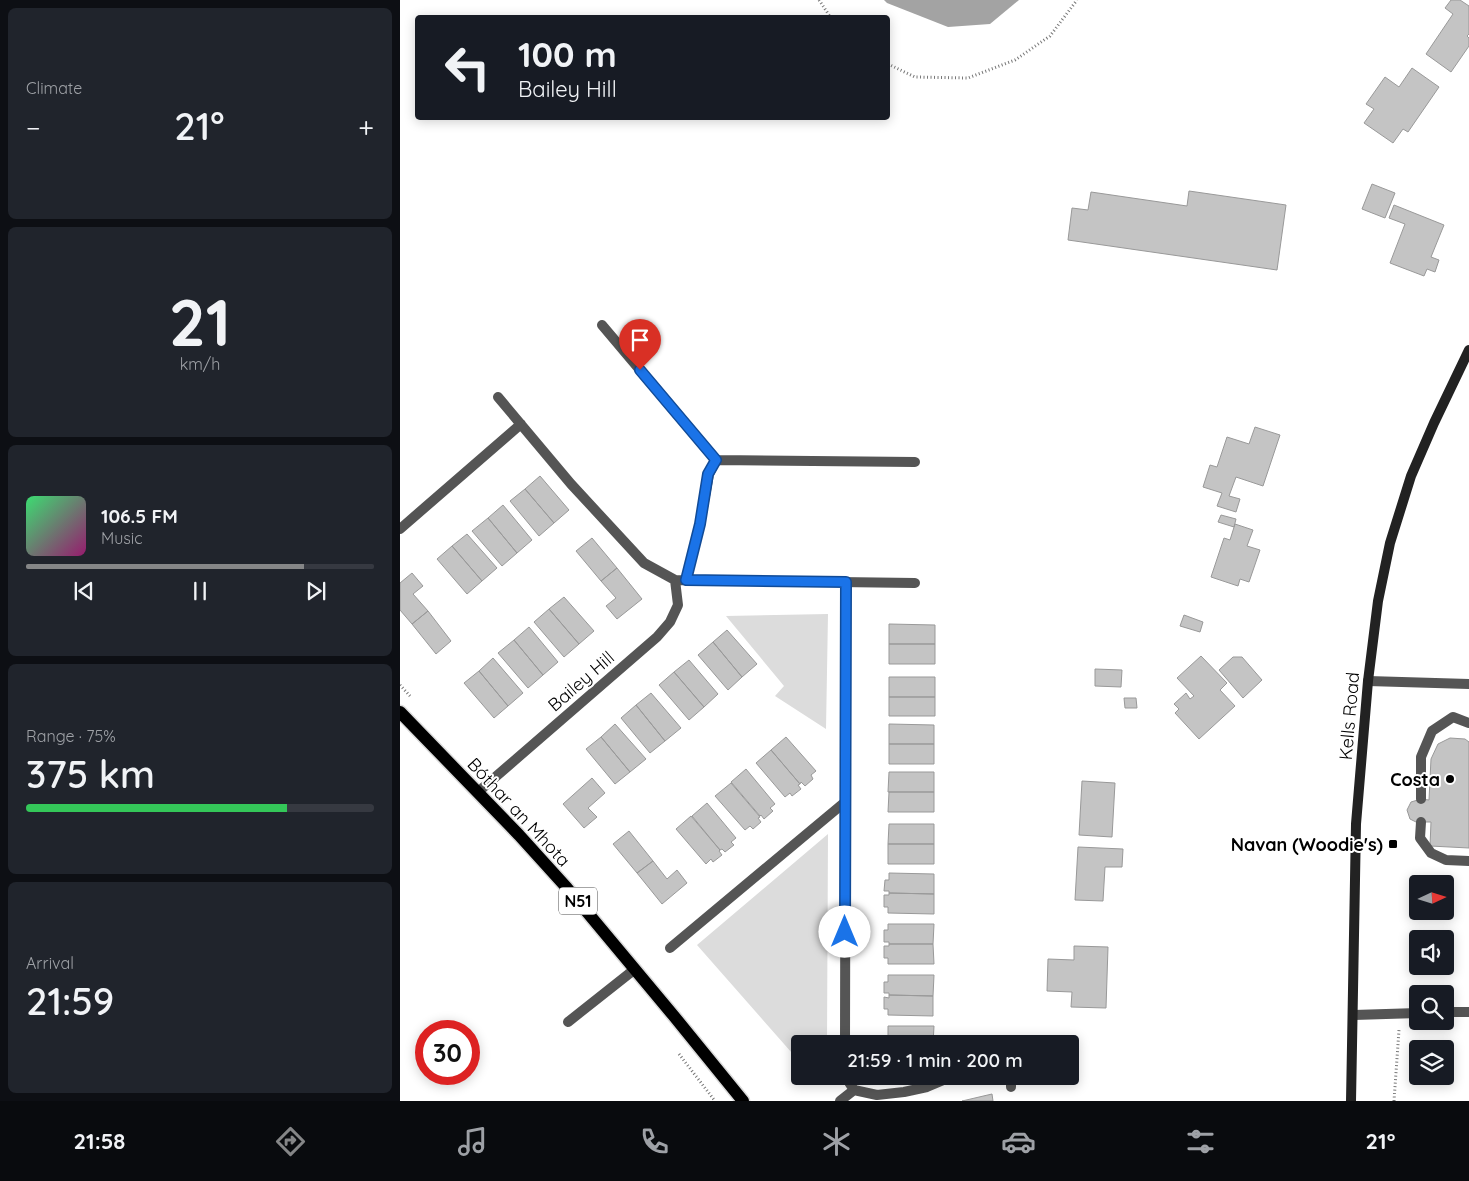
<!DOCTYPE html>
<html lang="en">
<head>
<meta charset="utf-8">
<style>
	body { margin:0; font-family:Quicksand,sans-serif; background:#20242c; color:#f1f3f6; height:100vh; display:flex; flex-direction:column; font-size:19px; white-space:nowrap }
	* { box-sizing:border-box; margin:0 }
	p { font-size:16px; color:#9ea1a6 }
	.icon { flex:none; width:28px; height:28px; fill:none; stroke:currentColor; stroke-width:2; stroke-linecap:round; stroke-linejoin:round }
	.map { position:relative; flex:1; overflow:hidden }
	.side { display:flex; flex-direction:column; gap:8px; padding:8px; background:#0d0f14; width:400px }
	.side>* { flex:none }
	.guide { position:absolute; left:15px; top:15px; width:475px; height:105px; border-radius:5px; box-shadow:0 2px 12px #0003; background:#171b24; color:#f1f3f6; overflow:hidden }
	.needle { width:32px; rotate:86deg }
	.tools { position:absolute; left:1009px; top:875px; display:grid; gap:10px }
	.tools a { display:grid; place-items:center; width:45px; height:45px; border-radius:5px; background:#171b24; box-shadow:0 2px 12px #0003; font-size:25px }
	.speed { position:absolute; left:15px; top:1020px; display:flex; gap:10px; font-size:25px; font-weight:700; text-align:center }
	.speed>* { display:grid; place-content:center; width:65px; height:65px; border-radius:50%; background:#171b24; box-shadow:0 2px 12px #0003; line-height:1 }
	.speed .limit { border:8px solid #d22; background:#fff; color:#111 }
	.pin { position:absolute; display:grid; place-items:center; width:42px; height:42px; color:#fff; margin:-51px -21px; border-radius:50% 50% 50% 0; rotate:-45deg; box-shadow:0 0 5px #0007 }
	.pin .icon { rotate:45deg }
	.me { position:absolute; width:55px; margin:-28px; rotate:0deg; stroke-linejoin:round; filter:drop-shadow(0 0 4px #0008) }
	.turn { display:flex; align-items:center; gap:18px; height:105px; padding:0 20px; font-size:22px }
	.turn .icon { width:65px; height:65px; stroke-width:2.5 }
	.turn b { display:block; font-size:35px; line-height:42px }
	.big { font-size:38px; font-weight:600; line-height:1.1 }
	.side .card { flex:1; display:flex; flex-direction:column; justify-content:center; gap:8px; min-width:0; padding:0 18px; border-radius:8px; background:#20242c }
	.side .dial { align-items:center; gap:0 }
	.dial b { font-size:65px; line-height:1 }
	.song { display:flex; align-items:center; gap:15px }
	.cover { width:60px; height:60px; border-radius:8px; background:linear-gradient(135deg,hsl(140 70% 55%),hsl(320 70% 35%)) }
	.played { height:5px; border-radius:2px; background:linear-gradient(90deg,#858687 80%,#363941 80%) }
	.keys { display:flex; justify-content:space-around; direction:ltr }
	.heat { display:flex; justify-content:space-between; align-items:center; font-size:28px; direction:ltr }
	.charge { height:8px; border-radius:4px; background:linear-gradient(90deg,#34c759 75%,#363941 0) }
	.trip { position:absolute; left:391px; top:1035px; width:288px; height:50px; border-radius:5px; background:#171b24; box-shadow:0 2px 12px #0003; font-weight:600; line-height:50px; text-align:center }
	.tab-bar { display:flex; height:80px; justify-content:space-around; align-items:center; background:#090b0e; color:#9ea1a6 }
	.tab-bar .icon { width:35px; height:35px }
	.tab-bar .current { color:#858687 }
	.tab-bar b { font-size:22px; color:#f1f3f6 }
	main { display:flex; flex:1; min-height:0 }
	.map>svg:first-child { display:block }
	.green { fill:#dcdcdc }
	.water { fill:#a3a3a3 }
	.building { fill:#c4c4c4; stroke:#999 }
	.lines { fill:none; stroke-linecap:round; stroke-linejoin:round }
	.primary-casing { stroke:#dbdbdb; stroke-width:15 }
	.path { stroke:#777; stroke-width:3; stroke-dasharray:1 2.5; stroke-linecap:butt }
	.service { stroke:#555; stroke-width:10 }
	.minor { stroke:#555; stroke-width:10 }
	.secondary { stroke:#222; stroke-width:10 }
	.primary { stroke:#000; stroke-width:12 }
	.route-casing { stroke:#114b97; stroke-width:12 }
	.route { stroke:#1a73e8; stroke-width:9 }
	.poi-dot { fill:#000; stroke:#fff; stroke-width:2 }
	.labels { text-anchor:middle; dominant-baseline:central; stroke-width:4; stroke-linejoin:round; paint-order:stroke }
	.shield { fill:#fff; stroke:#4c4c4c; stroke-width:1 }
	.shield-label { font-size:16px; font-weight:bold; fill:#000 }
	.street-label { font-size:18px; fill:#000; stroke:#fff }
	.poi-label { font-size:18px; font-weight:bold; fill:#000; stroke:#fff; text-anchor:end }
</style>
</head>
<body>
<main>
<section class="side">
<div class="card"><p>Climate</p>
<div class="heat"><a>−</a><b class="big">21°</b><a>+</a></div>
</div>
<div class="card dial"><b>21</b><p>km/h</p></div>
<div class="card">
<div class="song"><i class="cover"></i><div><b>106.5 FM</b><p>Music</p></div></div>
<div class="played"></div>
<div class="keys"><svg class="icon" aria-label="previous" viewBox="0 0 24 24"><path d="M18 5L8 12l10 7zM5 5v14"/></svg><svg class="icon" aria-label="pause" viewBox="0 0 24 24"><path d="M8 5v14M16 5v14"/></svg><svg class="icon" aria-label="next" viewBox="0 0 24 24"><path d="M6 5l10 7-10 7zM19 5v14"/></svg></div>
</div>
<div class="card"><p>Range · 75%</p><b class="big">375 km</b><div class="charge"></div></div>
<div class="card"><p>Arrival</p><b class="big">21:59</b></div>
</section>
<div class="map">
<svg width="1069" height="1101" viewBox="0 0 1069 1101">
	<rect width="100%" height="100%" fill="#fff"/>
	<path class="green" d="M428 614 426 729 375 696 384 686 326 616Z
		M428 834 427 1044H400V1061H399L297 945Z"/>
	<path class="water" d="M484 0H619L590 24 548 27 487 3Z"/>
	<path class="building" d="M1051 0H1060L1069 6V34L1067 36 1069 38V46L1051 72 1026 54 1053 14 1045 8Z
		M1012 68 1039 87 1008 132 1003 129 993 143 964 123 974 109 966 104 985 77 999 87Z
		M972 184 995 193 985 218 962 209Z
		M789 191 886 205 877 270 668 240 672 208 688 210 691 192 787 206Z
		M994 205 1044 225 1031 257 1039 260 1035 272 1027 269 1024 276 990 263 1005 224 989 218Z
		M855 427 880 435 863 486 836 477 829 496 840 499 836 512 817 506 822 493 803 487 810 465 817 467 827 437 849 444Z
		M140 476 169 510 154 523 125 489Z
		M125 489 154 523 139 536 110 501Z
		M103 505 132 540 117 553 88 518Z
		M821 515 836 519 834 527 818 522Z
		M88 518 117 553 102 566 72 531Z
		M835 524 853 530 847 546 860 550 849 582 840 579 838 586 811 577 824 538 830 540Z
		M67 534 97 568 82 581 52 546Z
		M192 538 217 568 201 581 176 551Z
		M52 546 82 581 67 594 37 559Z
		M217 568 242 599 217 619 206 606 216 598 201 581Z
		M12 573 23 586 13 594 28 611 12 624 0 610V583Z
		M164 597 194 631 179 644 149 609Z
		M149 609 179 644 164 657 134 622Z
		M28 611 51 641 36 654 12 624Z
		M784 615 803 622 800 632 780 626Z
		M489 624 535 625V644H489Z
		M129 627 158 662 143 675 114 640Z
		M327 630 357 664 342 677 313 642Z
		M114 640 143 675 128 688 98 653Z
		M313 642 342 677 328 690 298 655Z
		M489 644H535V664H489Z
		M801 656 827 683 820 690 835 706 799 739 775 713 779 709 774 704 786 693 790 699 794 696 777 678Z
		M833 657H842L862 680 843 698 819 670Z
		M93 658 123 693 108 706 79 671Z
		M289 660 318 694 304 707 274 672Z
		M695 669 722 670 721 687 695 686Z
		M79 671 108 706 94 718 64 683Z
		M274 672 304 707 289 720 259 685Z
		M489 677H535V697H489Z
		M251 693 281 728 265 741 236 705Z
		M489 697H535V716H489Z
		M724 698H736L737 708H725Z
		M236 705 265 741 250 753 221 718Z
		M215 724 246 759 230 772 201 737Z
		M489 724 534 725V744H489Z
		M201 737 230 772 215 784 186 749Z
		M386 737 416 771 411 775 413 779 405 786 401 782 400 784 371 750Z
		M1050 738 1065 739 1069 742V848L1030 846 1031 822H1016L1010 819 1007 810 1011 802 1021 799 1029 800 1031 759 1038 744Z
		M489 744H534V764H489Z
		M371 750 400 784 398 785 401 789 392 796 390 793 385 797 356 763Z
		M346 769 375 804 370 808 373 811 364 819 361 815 360 816 331 782Z
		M489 772H534V792H488Z
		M192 778 205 793 188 808 197 817 184 828 163 804Z
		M682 781 715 783 712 837 679 835Z
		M331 783 360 817 358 818 361 822 353 829 350 826 345 830 315 796Z
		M489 792H534V812H488Z
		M307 803 336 838 331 842 334 845 325 852 322 849 320 850 292 816Z
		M291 816 320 850 319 851 322 855 313 862 311 859 306 864 276 829Z
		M489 824H534V844H488Z
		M229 831 253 861 237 873 213 844Z
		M488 844H534V864H488Z
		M678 847 723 849 722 867H705L703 901 675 900Z
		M253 861 267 879 277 870 287 883 262 904 237 873Z
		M489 873 534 874V894L489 893V891H484L485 880H489Z
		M489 893 534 894V914L488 913V907H484V895H489Z
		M488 924H534L533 944H489V942H484V930H488Z
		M489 944H533L534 964H488V958H484V946H489Z
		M674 946 708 947 706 1008 671 1007 672 992 647 991 648 959 674 960Z
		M488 975H534L533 996 489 995V993H484V982H488Z
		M489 995 533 996V1016L488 1015V1009H484V997L489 998Z
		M488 1026H534L533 1044H488Z
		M592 1094 593 1101H562Z"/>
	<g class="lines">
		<g class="primary-casing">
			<path id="primary" d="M0 712 119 835 167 888 273 1015 343 1101"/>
		</g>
		<path class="path" d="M419 0 431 18
			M488 64 515 77 568 78 615 60 650 36 677 0
			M0 685 10 696
			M279 1054 315 1101
			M994 1101 999 1030"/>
		<path class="service" d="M968 681 1069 684
			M1021 799V757L1032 731 1053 717 1069 723
			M1021 822 1020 838 1031 853 1046 860 1069 861
			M168 1022 235 969"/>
		<path class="minor" d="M202 325 316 460
			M98 397 171 484 244 563 275 580
			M0 529 121 424
			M286 580 300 524 309 474 316 460 515 462
			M78 792 257 637 270 622 278 605 275 580 515 583
			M270 948 445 802
			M1045 1012H1069
			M954 1015 1018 1013
			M445 1044 446 582
			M445 1076 454 1090 477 1095 504 1092 527 1087 546 1079 568 1076
			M611 1076V1087
			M440 1101 454 1090"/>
		<path class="secondary" d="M951 1101 956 824 968 681 978 601 990 543 1011 476 1034 423 1069 350"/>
		<use href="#primary" class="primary"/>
	</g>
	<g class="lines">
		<g class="route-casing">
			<path id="route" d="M240 370 316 460 308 474 300 524 286 580 446 582 445 932"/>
		</g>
		<use href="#route" class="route"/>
	</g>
	<g class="poi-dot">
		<circle cx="1050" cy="779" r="5"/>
		<rect x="988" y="839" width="10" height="10" rx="2.5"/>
	</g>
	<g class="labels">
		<rect class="shield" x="159" y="887.5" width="38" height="27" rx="4"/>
		<g class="shield-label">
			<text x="178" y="901">N51</text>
		</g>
		<g class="street-label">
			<text transform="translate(181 681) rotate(-41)">Bailey Hill</text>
			<text transform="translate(949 716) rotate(-85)">Kells Road</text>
			<text transform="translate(119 812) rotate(47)">Bóthar an Mhota</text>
		</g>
		<g class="poi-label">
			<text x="1040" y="779">Costa</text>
			<text x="983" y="844">Navan (Woodie's)</text>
		</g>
	</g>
</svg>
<div class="tools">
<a><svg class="needle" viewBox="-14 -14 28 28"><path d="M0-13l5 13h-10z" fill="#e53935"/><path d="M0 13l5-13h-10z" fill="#9ea1a6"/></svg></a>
<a><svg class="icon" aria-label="sound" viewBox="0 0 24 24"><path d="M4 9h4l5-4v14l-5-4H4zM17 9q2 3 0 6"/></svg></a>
<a><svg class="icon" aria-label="search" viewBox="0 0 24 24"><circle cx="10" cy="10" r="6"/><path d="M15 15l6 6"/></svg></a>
<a><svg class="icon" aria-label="layers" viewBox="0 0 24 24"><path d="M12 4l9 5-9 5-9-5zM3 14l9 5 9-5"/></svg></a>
</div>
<div class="speed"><div class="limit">30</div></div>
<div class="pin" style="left:240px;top:370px;background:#d93025"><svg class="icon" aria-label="arrive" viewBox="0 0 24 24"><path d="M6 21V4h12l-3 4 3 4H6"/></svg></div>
<svg class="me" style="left:445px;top:932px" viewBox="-20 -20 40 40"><circle r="19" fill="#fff"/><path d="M0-13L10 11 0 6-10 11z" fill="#1a73e8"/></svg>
<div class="trip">21:59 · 1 min · 200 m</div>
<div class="guide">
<div class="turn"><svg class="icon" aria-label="left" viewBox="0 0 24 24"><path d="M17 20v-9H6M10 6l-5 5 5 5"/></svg><div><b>100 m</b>Bailey Hill</div></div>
</div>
</div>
</main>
<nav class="tab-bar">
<b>21:58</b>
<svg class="icon current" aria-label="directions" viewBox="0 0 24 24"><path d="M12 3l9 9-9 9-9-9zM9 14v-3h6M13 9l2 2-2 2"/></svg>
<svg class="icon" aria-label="music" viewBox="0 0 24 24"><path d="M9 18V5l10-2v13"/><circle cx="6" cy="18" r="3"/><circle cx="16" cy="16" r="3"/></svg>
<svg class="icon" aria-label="phone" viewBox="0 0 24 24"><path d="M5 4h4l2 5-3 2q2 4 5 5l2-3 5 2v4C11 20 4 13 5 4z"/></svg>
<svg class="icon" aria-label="climate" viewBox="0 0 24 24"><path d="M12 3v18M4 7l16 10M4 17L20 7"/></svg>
<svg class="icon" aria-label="car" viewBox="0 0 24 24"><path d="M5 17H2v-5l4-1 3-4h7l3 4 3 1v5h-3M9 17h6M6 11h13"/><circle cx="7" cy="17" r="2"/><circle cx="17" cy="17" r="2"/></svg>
<svg class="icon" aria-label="filters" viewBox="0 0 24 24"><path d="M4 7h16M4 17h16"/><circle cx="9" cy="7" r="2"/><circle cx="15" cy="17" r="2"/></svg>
<b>21°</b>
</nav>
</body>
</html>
